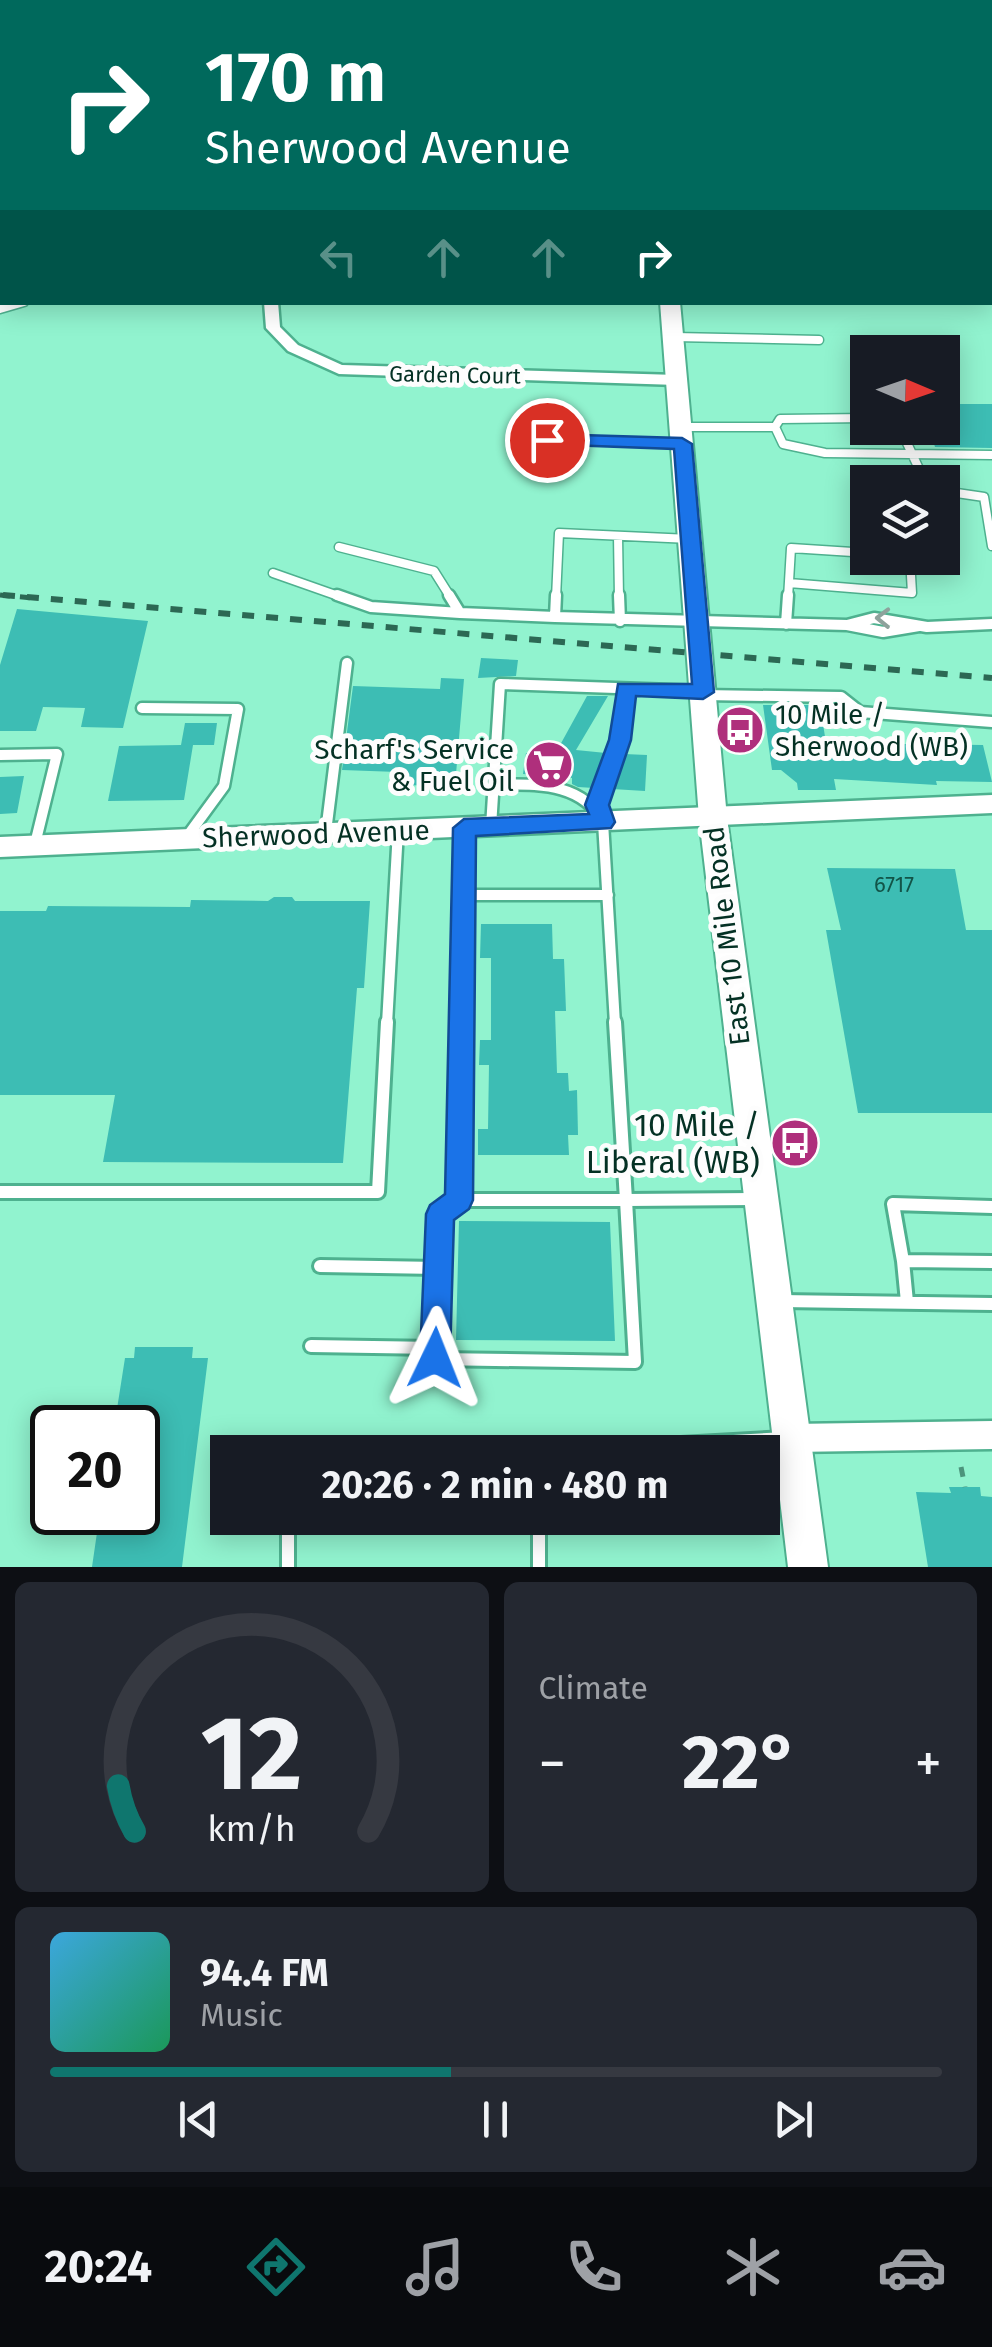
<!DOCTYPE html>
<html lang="en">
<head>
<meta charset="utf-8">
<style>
	body { margin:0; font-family:"Fira Sans",sans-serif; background:#242831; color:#f1f3f6; height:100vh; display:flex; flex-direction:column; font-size:38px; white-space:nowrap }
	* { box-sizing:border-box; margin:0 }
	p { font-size:32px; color:#9ea1a6 }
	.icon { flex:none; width:55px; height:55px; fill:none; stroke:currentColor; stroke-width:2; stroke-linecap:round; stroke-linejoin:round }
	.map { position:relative; height:1567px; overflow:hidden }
	.sheet { display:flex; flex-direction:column; gap:15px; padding:15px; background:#0d0f14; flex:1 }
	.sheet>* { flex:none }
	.banner { position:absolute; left:0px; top:0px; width:992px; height:305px; box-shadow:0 5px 25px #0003; background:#00695c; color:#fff; overflow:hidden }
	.needle { width:65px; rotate:92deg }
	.tools { position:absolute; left:850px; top:335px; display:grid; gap:20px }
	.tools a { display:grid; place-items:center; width:110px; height:110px; border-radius:0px; background:#171b24; box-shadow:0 5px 25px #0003; font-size:50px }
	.speed { position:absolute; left:30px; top:1405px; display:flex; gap:20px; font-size:50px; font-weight:700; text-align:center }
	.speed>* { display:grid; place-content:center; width:130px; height:130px; border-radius:50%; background:#171b24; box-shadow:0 5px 25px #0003; line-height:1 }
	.speed .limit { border:5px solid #111; border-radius:15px; background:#fff; color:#111 }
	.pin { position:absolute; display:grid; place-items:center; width:85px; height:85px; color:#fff; margin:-42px; border:5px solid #fff; border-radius:50%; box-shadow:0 2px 10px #0007 }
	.me { position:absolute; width:110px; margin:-55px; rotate:2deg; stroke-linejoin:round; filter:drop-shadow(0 0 8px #0008) }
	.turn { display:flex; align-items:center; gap:35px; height:210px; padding:0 40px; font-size:45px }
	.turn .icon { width:130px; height:130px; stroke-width:2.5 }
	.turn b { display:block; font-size:70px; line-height:85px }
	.lanes { display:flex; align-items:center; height:95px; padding:0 40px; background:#0003; justify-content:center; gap:50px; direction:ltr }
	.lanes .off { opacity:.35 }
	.big { font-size:75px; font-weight:700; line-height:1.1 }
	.sheet .widget { flex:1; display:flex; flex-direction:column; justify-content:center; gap:15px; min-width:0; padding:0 35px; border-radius:15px; background:#242831 }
	.sheet .dial { align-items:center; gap:0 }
	.dial svg { height:260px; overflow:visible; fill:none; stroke:#363941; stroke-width:7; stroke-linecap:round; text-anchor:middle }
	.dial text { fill:#f1f3f6; stroke:none }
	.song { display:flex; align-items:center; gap:30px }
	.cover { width:120px; height:120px; border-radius:15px; background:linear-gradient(135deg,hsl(200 70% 55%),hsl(150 70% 35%)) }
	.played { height:10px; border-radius:5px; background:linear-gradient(90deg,#0f766e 45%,#363941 45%) }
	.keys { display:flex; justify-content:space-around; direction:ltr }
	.heat { display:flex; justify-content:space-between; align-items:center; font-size:55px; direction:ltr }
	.sheet .tiles { flex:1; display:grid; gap:15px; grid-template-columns:1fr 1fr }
	.widget:last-child { grid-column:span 2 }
	.trip { position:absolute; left:210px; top:1435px; width:570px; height:100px; border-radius:0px; background:#171b24; box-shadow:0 5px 25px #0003; font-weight:700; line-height:100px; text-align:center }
	.menu { display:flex; height:160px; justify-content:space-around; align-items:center; background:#090b0e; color:#9ea1a6 }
	.menu .icon { width:70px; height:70px }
	.menu .current { color:#0f766e }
	.menu b { font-size:45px; color:#f1f3f6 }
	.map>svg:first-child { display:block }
	.building { fill:#3dbdb4 }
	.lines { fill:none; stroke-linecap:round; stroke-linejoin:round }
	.service-far3-casing { stroke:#4eb18f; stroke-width:9 }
	.service-far2-casing { stroke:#4eb18f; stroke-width:11 }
	.service-far1-casing { stroke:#4eb18f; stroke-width:15 }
	.service-casing { stroke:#4eb18f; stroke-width:18 }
	.minor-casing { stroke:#4eb18f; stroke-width:5 }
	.tertiary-casing { stroke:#4eb18f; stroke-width:5 }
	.secondary-casing { stroke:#4eb18f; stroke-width:4 }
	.path { stroke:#4c947c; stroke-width:5; stroke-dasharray:10 10; stroke-linecap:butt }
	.service-far3 { stroke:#fff; stroke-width:6 }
	.service-far2 { stroke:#fff; stroke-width:8 }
	.service-far1 { stroke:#fff; stroke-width:10 }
	.service { stroke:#fff; stroke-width:12 }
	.minor { fill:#fff; fill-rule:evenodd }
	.tertiary { fill:#fff; fill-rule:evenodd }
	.secondary { fill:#fff; fill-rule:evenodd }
	.rail-far1 { stroke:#2c6854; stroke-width:5; stroke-dasharray:10 10; stroke-linecap:butt }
	.rail { stroke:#2c6854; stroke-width:6; stroke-dasharray:12 12; stroke-linecap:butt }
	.oneway { stroke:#8ea29c }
	.route { fill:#1a73e8; stroke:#114b97; stroke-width:2.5 }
	.labels { text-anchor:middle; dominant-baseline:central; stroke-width:10; stroke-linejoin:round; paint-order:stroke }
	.far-street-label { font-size:22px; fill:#043124; stroke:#fdfdfd }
	.number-label { font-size:22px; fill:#125448 }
	.poi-label { font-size:28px; fill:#043124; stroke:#fdfdfd; text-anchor:start }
	.street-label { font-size:28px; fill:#043124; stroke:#fdfdfd }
	.near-poi-label { font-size:32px; fill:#043124; stroke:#fdfdfd; text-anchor:end }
</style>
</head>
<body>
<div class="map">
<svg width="992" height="1567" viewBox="0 0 992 1567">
	<rect width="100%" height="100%" fill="#91f3cf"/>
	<path class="building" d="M942 404H992V448L935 447 929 428H942Z
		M17 609 148 621 123 728 81 727 85 708 43 707 36 731H0V665Z
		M481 658 518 660 516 676 478 678Z
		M441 678 464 679 455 786 397 785 398 772 342 770 353 686 440 689Z
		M587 696H608L576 750 606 753 594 788 578 787 572 784V778L523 774 526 753 554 756Z
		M763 705H820L826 743 983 745 992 782 936 781 937 785 834 779 836 790H798L797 783 781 770H772Z
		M185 723H217L214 745H193L184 800 108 801 119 746 181 745Z
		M624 754 647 755 645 791 612 789Z
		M24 776 17 813 0 814V777Z
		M827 868 955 869 966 930H992V1113H858L826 930H841Z
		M274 897H292L295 901H370L364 988H357L343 1163 103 1162 115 1095H0V911H46L48 906 190 907 191 900 268 901Z
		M481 924H552L553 959H564L566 1011H555L557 1073H568L569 1091 577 1090 578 1135H568L569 1155H478V1129H488L489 1065H479L480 1040H491V958H480Z
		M459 1221 610 1222 615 1341 456 1340Z
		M135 1347H193L192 1358H208L182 1567H92L100 1512H138V1428H114L125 1358H134Z
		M949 1487H980L981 1496 992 1497V1567H928L916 1492 951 1493Z"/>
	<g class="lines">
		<g class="service-far3-casing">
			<path id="service-far3" d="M647 0H735"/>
		</g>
		<g class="service-far2-casing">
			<path id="service-far2" d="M0 309 24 302
				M674 337 819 340
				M681 427H775L780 419 868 418
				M775 427 783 444 825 453 992 455
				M900 428 920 471 936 482
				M547 440 681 443
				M942 487 950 492 984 497 992 546
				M618 536 619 598
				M339 547 434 571 451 598
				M273 573 344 598
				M789 583 912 593 910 558
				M556 598 559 533 690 539
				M788 598 791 548 868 553"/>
		</g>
		<g class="service-far1-casing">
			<path id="service-far1" d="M337 595 371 607 460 613
				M449 595 460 613 555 617
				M556 595 555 617 847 625 883 632 919 626
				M619 595 620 621
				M786 624 788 595
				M847 625 874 618 927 627 992 624
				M703 695 841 697 860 712 992 722
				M142 708 238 709 224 786 186 838
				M0 755 57 754 35 844
				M494 784C535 785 581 781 603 822L615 1024
				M597 805 620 740 626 689
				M491 827 500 684 702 691
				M326 832 347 663
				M463 895H608
				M387 1024 398 830
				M462 1024 465 828"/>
		</g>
		<g class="service-casing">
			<path id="service" d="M615 1022 626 1200 754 1199
				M0 1192H378L387 1022
				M459 1200H626L635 1362 435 1359 440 1214Z
				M459 1200 462 1022
				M903 1261 893 1204 992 1207
				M320 1266 438 1268
				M780 1301 992 1304
				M907 1302 903 1261 992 1262
				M311 1346 435 1348
				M332 1452 350 1445 539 1450
				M539 1452 786 1438
				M288 1518V1567
				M539 1518V1567
				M287 1526 539 1524"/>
		</g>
		<g class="minor-casing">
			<path id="minor" d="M990 112H992V120H990Z
				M264 302H278L280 327 298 345 342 365 677 375 685 380 677 385 339 374 288 351 266 328Z
				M992 1421V1449L792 1452 782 1448 778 1438 782 1428 792 1424Z"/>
		</g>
		<g class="tertiary-casing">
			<path id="tertiary" d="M992 795V813L0 857V837Z"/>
		</g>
		<g class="secondary-casing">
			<path id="secondary" d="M639 0H655V2H640Z
				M660 302H680L727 818 828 1567H788L699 818Z"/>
		</g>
		<path class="path" d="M961 1467 965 1487"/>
		<use href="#service-far3" class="service-far3"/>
		<use href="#service-far2" class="service-far2"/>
		<use href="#service-far1" class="service-far1"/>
		<use href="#service" class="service"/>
		<use href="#minor" class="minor"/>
		<use href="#tertiary" class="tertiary"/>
		<use href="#secondary" class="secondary"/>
		<path class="rail-far1" d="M0 595 33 598"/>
		<path class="rail" d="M3 595 992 678"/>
	</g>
	<defs><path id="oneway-chevron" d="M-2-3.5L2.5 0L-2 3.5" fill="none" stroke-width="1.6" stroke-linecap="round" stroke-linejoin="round" transform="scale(2.5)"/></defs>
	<use class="oneway" href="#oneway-chevron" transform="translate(883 618) rotate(-179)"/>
	<path class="route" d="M547 434 682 438 692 444 714 692 703 699 636 696 631 740 609 805 615 822 611 828 476 836 473 1200 469 1209 454 1220 450 1358 446 1369 435 1373 424 1369 420 1358 426 1214 430 1205 445 1194 453 828 464 819 589 814 585 805 609 740 618 684H692L674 449 541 444 538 440Z"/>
	<defs>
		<g id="bus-disc" transform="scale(2.5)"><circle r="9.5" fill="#af2f7c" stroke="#fdfdfd"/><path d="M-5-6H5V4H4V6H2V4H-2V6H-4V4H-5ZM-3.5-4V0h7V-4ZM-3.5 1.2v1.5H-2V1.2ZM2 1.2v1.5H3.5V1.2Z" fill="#fff"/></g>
		<g id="supermarket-disc" transform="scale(2.5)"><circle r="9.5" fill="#af2f7c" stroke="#fdfdfd"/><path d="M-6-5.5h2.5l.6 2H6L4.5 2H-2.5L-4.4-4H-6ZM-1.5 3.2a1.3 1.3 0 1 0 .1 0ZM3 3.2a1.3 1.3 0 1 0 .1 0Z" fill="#fff"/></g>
	</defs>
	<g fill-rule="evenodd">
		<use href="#bus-disc" x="740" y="730"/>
		<use href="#supermarket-disc" x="549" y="765"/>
		<use href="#bus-disc" x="795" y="1143"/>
	</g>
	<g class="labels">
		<g class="far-street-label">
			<text transform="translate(455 375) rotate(1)">Garden Court</text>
		</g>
		<g class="number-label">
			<text x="894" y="884">6717</text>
		</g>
		<g class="poi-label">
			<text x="775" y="714">10 Mile /<tspan x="775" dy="32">Sherwood (WB)</tspan></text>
			<text x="514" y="749" text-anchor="end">Scharf's Service<tspan x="514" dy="32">&amp; Fuel Oil</tspan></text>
		</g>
		<g class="street-label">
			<text transform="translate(316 834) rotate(-2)">Sherwood Avenue</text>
			<text transform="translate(727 936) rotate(-97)">East 10 Mile Road</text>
		</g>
		<g class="near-poi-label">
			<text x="760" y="1125">10 Mile /<tspan x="760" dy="37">Liberal (WB)</tspan></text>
		</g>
	</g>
</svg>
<div class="tools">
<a><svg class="needle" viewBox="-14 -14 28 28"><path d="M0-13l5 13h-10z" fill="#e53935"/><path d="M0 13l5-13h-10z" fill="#9ea1a6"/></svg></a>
<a><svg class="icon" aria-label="layers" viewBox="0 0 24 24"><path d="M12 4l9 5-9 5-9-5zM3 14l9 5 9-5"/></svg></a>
</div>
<div class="speed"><div class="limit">20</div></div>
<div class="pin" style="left:547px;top:440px;background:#d93025"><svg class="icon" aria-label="arrive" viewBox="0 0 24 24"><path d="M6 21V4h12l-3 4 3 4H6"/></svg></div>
<svg class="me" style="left:435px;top:1358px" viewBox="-20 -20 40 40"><path d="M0-17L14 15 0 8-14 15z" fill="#1a73e8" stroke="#fff" stroke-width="4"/></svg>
<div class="trip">20:26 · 2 min · 480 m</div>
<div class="banner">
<div class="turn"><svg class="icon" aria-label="right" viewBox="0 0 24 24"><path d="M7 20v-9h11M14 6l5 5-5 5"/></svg><div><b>170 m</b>Sherwood Avenue</div></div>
<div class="lanes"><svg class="icon off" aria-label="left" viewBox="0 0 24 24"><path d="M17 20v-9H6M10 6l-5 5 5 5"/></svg><svg class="icon off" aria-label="ahead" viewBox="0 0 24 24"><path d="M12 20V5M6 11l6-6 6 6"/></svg><svg class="icon off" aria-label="ahead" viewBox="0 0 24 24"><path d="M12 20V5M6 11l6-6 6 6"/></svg><svg class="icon" aria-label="right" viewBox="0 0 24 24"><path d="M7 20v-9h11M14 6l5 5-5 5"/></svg></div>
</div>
</div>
<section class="sheet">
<div class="tiles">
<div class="widget dial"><svg viewBox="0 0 100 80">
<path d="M14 69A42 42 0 1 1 86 69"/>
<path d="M14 69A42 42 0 0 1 9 55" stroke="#0f766e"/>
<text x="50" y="56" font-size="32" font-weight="700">12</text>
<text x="50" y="72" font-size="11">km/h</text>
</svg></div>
<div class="widget"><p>Climate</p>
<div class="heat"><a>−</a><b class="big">22°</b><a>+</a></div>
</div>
<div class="widget">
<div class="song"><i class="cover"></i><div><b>94.4 FM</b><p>Music</p></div></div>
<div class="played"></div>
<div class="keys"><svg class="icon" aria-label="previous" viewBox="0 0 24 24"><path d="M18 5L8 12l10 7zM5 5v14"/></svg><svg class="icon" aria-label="pause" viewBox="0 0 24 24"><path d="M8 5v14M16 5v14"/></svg><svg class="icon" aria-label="next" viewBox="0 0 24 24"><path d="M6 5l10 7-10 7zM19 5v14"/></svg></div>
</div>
</div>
</section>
<nav class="menu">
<b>20:24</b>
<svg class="icon current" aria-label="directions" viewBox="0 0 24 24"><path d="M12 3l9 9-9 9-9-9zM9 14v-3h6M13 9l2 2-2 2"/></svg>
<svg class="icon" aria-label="music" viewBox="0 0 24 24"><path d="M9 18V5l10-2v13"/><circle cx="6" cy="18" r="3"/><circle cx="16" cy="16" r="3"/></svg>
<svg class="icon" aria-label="phone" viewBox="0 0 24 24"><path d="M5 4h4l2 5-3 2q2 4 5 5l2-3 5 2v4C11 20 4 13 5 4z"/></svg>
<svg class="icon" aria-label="climate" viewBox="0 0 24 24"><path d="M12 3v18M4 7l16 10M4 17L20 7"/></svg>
<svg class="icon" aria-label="car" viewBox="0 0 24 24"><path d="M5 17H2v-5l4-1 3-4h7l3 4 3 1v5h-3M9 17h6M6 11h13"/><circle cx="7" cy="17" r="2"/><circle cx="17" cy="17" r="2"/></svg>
</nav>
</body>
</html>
